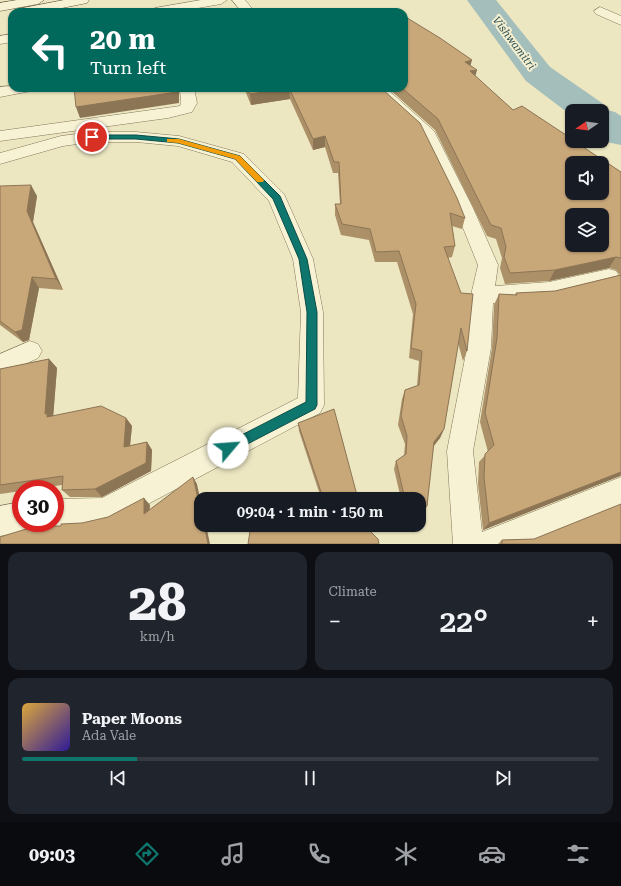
<!DOCTYPE html>
<html lang="en">
<head>
<meta charset="utf-8">
<style>
	body { margin:0; font-family:"Roboto Serif",serif; background:#20242c; color:#f1f3f6; height:100vh; display:flex; flex-direction:column; font-size:15px; white-space:nowrap }
	* { box-sizing:border-box; margin:0 }
	p { font-size:13px; color:#9ea1a6 }
	.icon { flex:none; width:22px; height:22px; fill:none; stroke:currentColor; stroke-width:2; stroke-linecap:round; stroke-linejoin:round }
	.map { position:relative; height:544px; overflow:hidden }
	.sheet { display:flex; flex-direction:column; gap:8px; padding:8px; background:#0d0f14; flex:1 }
	.sheet>* { flex:none }
	.guide { position:absolute; left:8px; top:8px; width:400px; height:84px; border-radius:12px; box-shadow:0 1px 3px #0004; background:#00695c; color:#fff; overflow:hidden }
	.needle { width:26px; rotate:257deg }
	.tools { position:absolute; left:565px; top:104px; display:grid; gap:8px }
	.tools a { display:grid; place-items:center; width:44px; height:44px; border-radius:8px; background:#171b24; box-shadow:0 1px 3px #0004; font-size:20px }
	.speed { position:absolute; left:12px; top:480px; display:flex; gap:8px; font-size:20px; font-weight:700; text-align:center }
	.speed>* { display:grid; place-content:center; width:52px; height:52px; border-radius:50%; background:#171b24; box-shadow:0 1px 3px #0004; line-height:1 }
	.speed .limit { border:6px solid #d22; background:#fff; color:#111 }
	.pin { position:absolute; display:grid; place-items:center; width:34px; height:34px; color:#fff; margin:-17px; border:2px solid #fff; border-radius:50%; box-shadow:0 1px 4px #0007 }
	.me { position:absolute; width:44px; margin:-22px; rotate:63deg; stroke-linejoin:round; filter:drop-shadow(0 0 3px #0008) }
	.turn { display:flex; align-items:center; gap:14px; height:84px; padding:0 16px; font-size:18px }
	.turn .icon { width:52px; height:52px; stroke-width:2.5 }
	.turn b { display:block; font-size:28px; line-height:34px }
	.big { font-size:30px; font-weight:600; line-height:1.1 }
	.sheet .card { flex:1; display:flex; flex-direction:column; justify-content:center; gap:6px; min-width:0; padding:0 14px; border-radius:12px; background:#20242c }
	.sheet .dial { align-items:center; gap:0 }
	.dial b { font-size:52px; line-height:1 }
	.song { display:flex; align-items:center; gap:12px }
	.cover { width:48px; height:48px; border-radius:6px; background:linear-gradient(135deg,hsl(40 70% 55%),hsl(250 70% 35%)) }
	.played { height:4px; border-radius:2px; background:linear-gradient(90deg,#0f766e 20%,#363941 20%) }
	.keys { display:flex; justify-content:space-around; direction:ltr }
	.heat { display:flex; justify-content:space-between; align-items:center; font-size:22px; direction:ltr }
	.sheet .tiles { flex:1; display:grid; gap:8px; grid-template-columns:1fr 1fr }
	.card:last-child { grid-column:span 2 }
	.trip { position:absolute; left:194px; top:492px; width:232px; height:40px; border-radius:12px; background:#171b24; box-shadow:0 1px 3px #0004; font-weight:600; line-height:40px; text-align:center }
	.menu { display:flex; height:64px; justify-content:space-around; align-items:center; background:#090b0e; color:#9ea1a6 }
	.menu .icon { width:28px; height:28px }
	.menu .selected { color:#0f766e }
	.menu b { font-size:18px; color:#f1f3f6 }
	.map>svg:first-child { display:block }
	.lines { fill:none; stroke-linecap:round; stroke-linejoin:round }
	.river { fill:#a4bebb; fill-rule:evenodd }
	.street-casing { stroke:#84775a; stroke-width:1 }
	.secondary-casing { stroke:#66583d; stroke-width:1 }
	.street { fill:#f7f2d4; fill-rule:evenodd }
	.secondary { fill:#f7f2d4; fill-rule:evenodd }
	.wall { fill:#ac9068 }
	.shaded-wall { fill:#8c7555 }
	.building { fill:#c8a779; stroke:#8c7555; fill-rule:evenodd }
	.route { fill:#0f766e; stroke:#0a4d48 }
	.slow { fill:#f59e0b }
	.labels { text-anchor:middle; dominant-baseline:central; stroke-width:4; stroke-linejoin:round; paint-order:stroke }
	.far-water-label { font-size:11px; font-style:italic; fill:#2d5054; stroke:#f3efd0 }
</style>
</head>
<body>
<div class="map">
<svg width="621" height="544" viewBox="0 0 621 544">
	<rect width="100%" height="100%" fill="#ece6c1"/>
	<g class="lines">
		<path class="river" d="M467 0H496L550 67 602 103 607 110 615 112 621 116V145L607 142 602 138V111H572V116L526 81Z"/>
		<g class="street-casing">
			<path id="street" d="M201 0H227L221 4 175 12H149L155 8Z
				M232 0H245L255 12H242Z
				M600 7 621 16V25L596 14 594 11Z
				M12 34V42L0 44V36Z
				M12 86V88H33L31 91 0 97V87Z
				M180 88H194L197 103 192 112 168 118 0 141V131L180 106 181 103Z
				M370 88H386L434 131 473 208 498 265 495 286 549 282 609 269 616 271 620 277 616 283 609 285 549 300 493 303 491 348 473 451 482 532 621 477V505L526 544H453L447 451 467 348 471 295 478 265 455 208 419 133Z
				M92 132H136L179 136 244 154 284 194 313 259 323 312 324 405 320 413 114 522C100 528 56 533 44 523H55V499L102 498 298 398 301 312 293 259 269 201 232 162 178 146 136 142H92L63 146 0 164V153L61 136Z
				M30 341 38 344 42 351 38 358 0 376V354Z
				M21 502V523H33L31 527 21 532 0 536V506Z"/>
		</g>
		<g class="secondary-casing">
			<path id="secondary" d="M17 0H44L38 4 0 11V3Z
				M64 0H89L87 3 42 12H17L18 9Z"/>
		</g>
		<use href="#street" class="street"/>
		<use href="#secondary" class="secondary"/>
	</g>
	<path class="wall" d="M471 66 475 76 513 110 621 172V476H620L483 530 478 484 479 462 488 452 480 422 492 348 494 305 499 294 515 295 516 293 555 291 620 275 616 270 609 268 549 281 505 284 500 268 502 258 496 239 487 236 435 130 388 88H404Z
		M244 88H381L465 218 462 229 452 226 455 246 452 257 448 258 467 351 463 361 458 343 444 429 440 438 433 446 427 506 424 513H419V499H401L394 469 396 461 404 456 405 444 398 425 402 399 405 390 417 386 419 361 409 358 413 314 397 262H375L369 240 341 235 335 215V204H340L338 173H333L325 147 313 150 290 99 251 105Z
		M0 186 37 196 33 222 63 290 39 288 29 340 23 342 0 325Z
		M49 359 57 368 53 416 126 418 132 426 130 446 147 442 152 450 151 471 102 497H70L62 490V485L34 489H21V491L0 494V369Z
		M298 423 358 499 320 495 299 431Z
		M534 539 621 544H498L502 540Z"/>
	<path class="shaded-wall" d="M472 60 469 71 465 62Z
		M477 70 474 81 470 71Z
		M177 88H179V103L80 118 76 107Z
		M289 88 290 99 251 105 250 94Z
		M325 136V147L313 150V139Z
		M31 185 37 196 33 222 63 290 56 279 27 211Z
		M616 257 609 268 549 281 555 270Z
		M32 277 39 288 29 340 23 342 15 332Z
		M49 359 57 368 53 419 55 426 45 414Z
		M126 418 132 426 129 455 124 447Z
		M444 429 440 438 430 451 434 442Z
		M147 442 152 450 151 471 102 497 95 489Z
		M621 472 620 476 483 530 489 523Z
		M193 477 197 484 201 503V512Z
		M144 498 150 505 149 520 144 514Z
		M204 525H206L210 544H208Z"/>
	<path class="building" d="M404 16 440 38 472 60 465 62 477 70 470 71 513 110 522 106 572 139V141H574L621 172V258L616 257 555 270 510 273 504 257 506 247 501 228 491 225 438 119 402 88H404ZM572 163H602V193H572ZM572 215H602V245H572Z
		M74 88H177V92L76 107Z
		M247 88H289L250 94Z
		M289 88H381L420 123 457 198 465 218 450 213 455 246 444 247 461 293 473 294 467 351 461 328 444 429 434 442 427 506H419V499H405L396 461 406 454 407 436 401 416 405 390 419 385 422 351 411 348 416 304 399 251 376 252 370 229 342 224 335 204H341L339 162H334L325 136 313 139Z
		M31 185 27 211 56 279 32 277 22 330 15 332 0 321V186Z
		M621 275V472L489 523 484 477 485 454 494 445 485 413 497 338 499 294 517 295 516 293 555 291Z
		M49 359 45 414 47 413V417L101 406 126 418 124 447 147 442 146 463 95 489 62 490 63 476 0 485V369Z
		M334 409 358 499H298L322 495 298 423Z
		M193 477 201 512V525H204L208 544H0V537L36 526H61V524L82 523 108 517 144 498V514Z
		M621 504V544H502V540L534 539Z
		M251 525H364L378 539 379 544H248Z"/>
	<path class="route" d="M89 135H136L179 139 240 156 280 196 307 259 317 312V405L315 409 232 452 228 453 224 452 222 448 224 444 306 402 307 312 303 286 299 259 273 199 235 159 178 143 136 139H89Z"/>
	<path class="slow" d="M167 139H179L240 156 264 180 263 182H257L235 159 178 143 167 142Z"/>
	<g class="labels">
		<g class="far-water-label">
			<text transform="translate(514 43) rotate(53)">Vishwamitri</text>
		</g>
	</g>
</svg>
<div class="tools">
<a><svg class="needle" viewBox="-14 -14 28 28"><path d="M0-13l5 13h-10z" fill="#e53935"/><path d="M0 13l5-13h-10z" fill="#9ea1a6"/></svg></a>
<a><svg class="icon" aria-label="sound" viewBox="0 0 24 24"><path d="M4 9h4l5-4v14l-5-4H4zM17 9q2 3 0 6"/></svg></a>
<a><svg class="icon" aria-label="layers" viewBox="0 0 24 24"><path d="M12 4l9 5-9 5-9-5zM3 14l9 5 9-5"/></svg></a>
</div>
<div class="speed"><div class="limit">30</div></div>
<div class="pin" style="left:92px;top:137px;background:#d93025"><svg class="icon" aria-label="arrive" viewBox="0 0 24 24"><path d="M6 21V4h12l-3 4 3 4H6"/></svg></div>
<svg class="me" style="left:228px;top:448px" viewBox="-20 -20 40 40"><circle r="19" fill="#fff"/><path d="M0-13L10 11 0 6-10 11z" fill="#0f766e"/></svg>
<div class="trip">09:04 · 1 min · 150 m</div>
<div class="guide">
<div class="turn"><svg class="icon" aria-label="left" viewBox="0 0 24 24"><path d="M17 20v-9H6M10 6l-5 5 5 5"/></svg><div><b>20 m</b>Turn left</div></div>
</div>
</div>
<section class="sheet">
<div class="tiles">
<div class="card dial"><b>28</b><p>km/h</p></div>
<div class="card"><p>Climate</p>
<div class="heat"><a>−</a><b class="big">22°</b><a>+</a></div>
</div>
<div class="card">
<div class="song"><i class="cover"></i><div><b>Paper Moons</b><p>Ada Vale</p></div></div>
<div class="played"></div>
<div class="keys"><svg class="icon" aria-label="previous" viewBox="0 0 24 24"><path d="M18 5L8 12l10 7zM5 5v14"/></svg><svg class="icon" aria-label="pause" viewBox="0 0 24 24"><path d="M8 5v14M16 5v14"/></svg><svg class="icon" aria-label="next" viewBox="0 0 24 24"><path d="M6 5l10 7-10 7zM19 5v14"/></svg></div>
</div>
</div>
</section>
<nav class="menu">
<b>09:03</b>
<svg class="icon selected" aria-label="directions" viewBox="0 0 24 24"><path d="M12 3l9 9-9 9-9-9zM9 14v-3h6M13 9l2 2-2 2"/></svg>
<svg class="icon" aria-label="music" viewBox="0 0 24 24"><path d="M9 18V5l10-2v13"/><circle cx="6" cy="18" r="3"/><circle cx="16" cy="16" r="3"/></svg>
<svg class="icon" aria-label="phone" viewBox="0 0 24 24"><path d="M5 4h4l2 5-3 2q2 4 5 5l2-3 5 2v4C11 20 4 13 5 4z"/></svg>
<svg class="icon" aria-label="climate" viewBox="0 0 24 24"><path d="M12 3v18M4 7l16 10M4 17L20 7"/></svg>
<svg class="icon" aria-label="car" viewBox="0 0 24 24"><path d="M5 17H2v-5l4-1 3-4h7l3 4 3 1v5h-3M9 17h6M6 11h13"/><circle cx="7" cy="17" r="2"/><circle cx="17" cy="17" r="2"/></svg>
<svg class="icon" aria-label="filters" viewBox="0 0 24 24"><path d="M4 7h16M4 17h16"/><circle cx="9" cy="7" r="2"/><circle cx="15" cy="17" r="2"/></svg>
</nav>
</body>
</html>
